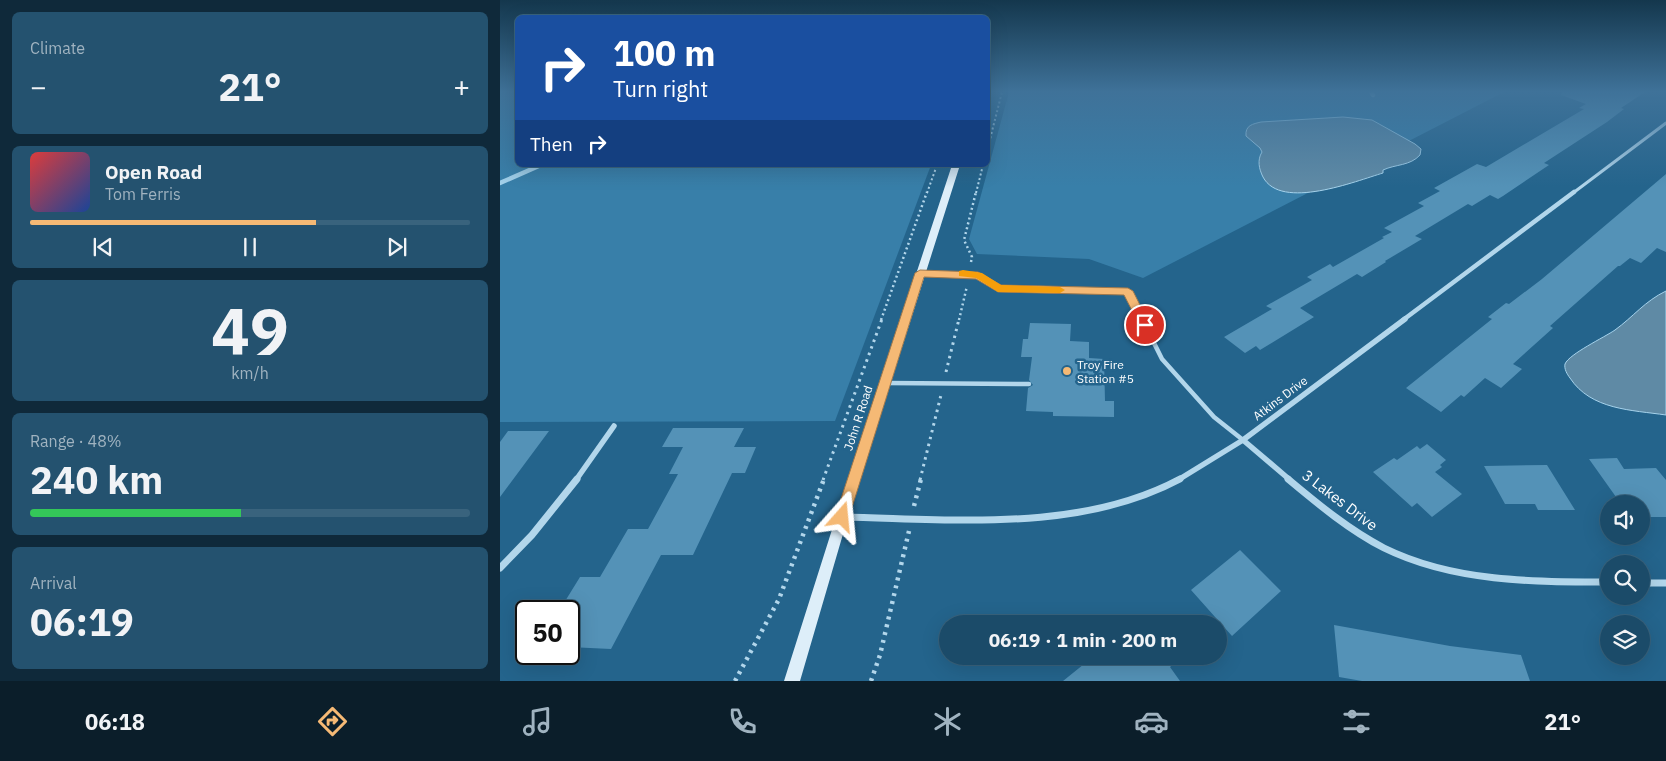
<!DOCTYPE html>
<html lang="en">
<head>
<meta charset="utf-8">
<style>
	body { margin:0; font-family:"IBM Plex Sans",sans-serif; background:#24526f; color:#f1f3f6; height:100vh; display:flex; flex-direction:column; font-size:19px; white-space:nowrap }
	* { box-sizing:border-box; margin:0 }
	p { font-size:16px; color:#a0b3c0 }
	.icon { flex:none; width:28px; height:28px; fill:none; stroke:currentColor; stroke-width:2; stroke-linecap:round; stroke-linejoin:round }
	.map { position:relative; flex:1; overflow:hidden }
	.panel { display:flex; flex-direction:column; gap:12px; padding:12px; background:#0f293a; width:500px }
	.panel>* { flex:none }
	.top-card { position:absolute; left:15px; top:15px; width:475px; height:152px; border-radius:8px; box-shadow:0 5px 20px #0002,0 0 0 1px #39637d; background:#1a4fa0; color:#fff; overflow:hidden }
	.buttons { position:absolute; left:1100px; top:495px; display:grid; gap:10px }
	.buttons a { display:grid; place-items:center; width:50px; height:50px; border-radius:50%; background:#1b4b69; box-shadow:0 5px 20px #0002,0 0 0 1px #39637d; font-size:25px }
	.speed { position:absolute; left:15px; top:600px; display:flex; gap:10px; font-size:25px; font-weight:700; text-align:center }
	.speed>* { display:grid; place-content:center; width:65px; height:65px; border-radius:50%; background:#1b4b69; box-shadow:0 5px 20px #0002,0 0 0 1px #39637d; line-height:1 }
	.speed .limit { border:2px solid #111; border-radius:8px; background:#fff; color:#111 }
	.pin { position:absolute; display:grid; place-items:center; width:42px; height:42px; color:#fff; margin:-21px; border:2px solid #fff; border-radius:50%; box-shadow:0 1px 5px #0007 }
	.me { position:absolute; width:55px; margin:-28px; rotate:18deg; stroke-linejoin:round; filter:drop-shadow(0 0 4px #0008) }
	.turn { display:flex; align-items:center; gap:18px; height:105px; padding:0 15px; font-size:22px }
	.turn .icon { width:65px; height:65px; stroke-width:2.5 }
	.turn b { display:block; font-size:35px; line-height:42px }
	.then { display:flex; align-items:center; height:48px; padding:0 15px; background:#0003; gap:10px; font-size:19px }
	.big { font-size:38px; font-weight:700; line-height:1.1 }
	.panel .card { flex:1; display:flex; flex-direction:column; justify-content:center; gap:8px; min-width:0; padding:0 18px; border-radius:8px; background:#24526f }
	.panel .dial { align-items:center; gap:0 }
	.dial b { font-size:65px; line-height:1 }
	.song { display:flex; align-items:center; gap:15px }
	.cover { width:60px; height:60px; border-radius:8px; background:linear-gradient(135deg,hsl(0 70% 55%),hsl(220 70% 35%)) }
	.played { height:5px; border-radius:2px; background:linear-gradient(90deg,#f5b975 65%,#39637d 65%) }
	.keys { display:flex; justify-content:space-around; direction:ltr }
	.heat { display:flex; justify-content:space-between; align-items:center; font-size:28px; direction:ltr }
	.charge { height:8px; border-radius:4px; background:linear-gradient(90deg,#34c759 48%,#39637d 0) }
	.trip { position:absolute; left:439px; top:615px; width:288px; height:50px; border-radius:25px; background:#1b4b69; box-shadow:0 5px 20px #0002,0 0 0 1px #39637d; font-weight:700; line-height:50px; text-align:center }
	.menu { display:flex; height:80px; justify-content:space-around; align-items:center; background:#0b1e2a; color:#a0b3c0 }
	.menu .icon { width:35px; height:35px }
	.menu .selected { color:#f5b975 }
	.menu b { font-size:22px; color:#f1f3f6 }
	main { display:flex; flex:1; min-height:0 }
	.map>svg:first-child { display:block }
	.green { fill:#387fa9 }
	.water { fill:#5f8aa5; stroke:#a6d3ec }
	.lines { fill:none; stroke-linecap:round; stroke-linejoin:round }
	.stream { stroke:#a6d3ec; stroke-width:4.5 }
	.building { fill:#5492b7 }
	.path-far3 { stroke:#b2d6eb; stroke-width:2; stroke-dasharray:2 2.5; stroke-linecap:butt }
	.path-far2 { stroke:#b2d6eb; stroke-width:2.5; stroke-dasharray:2 3; stroke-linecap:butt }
	.path-far1 { stroke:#b2d6eb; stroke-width:3; stroke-dasharray:2.5 4.5; stroke-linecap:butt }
	.path { stroke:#b2d6eb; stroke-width:4.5; stroke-dasharray:3 5; stroke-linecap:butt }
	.lane-far1 { stroke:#b2d6eb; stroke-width:3 }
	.lane { stroke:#b2d6eb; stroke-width:4.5 }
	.street-far3 { stroke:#b2d6eb; stroke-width:3 }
	.street-far2 { stroke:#b2d6eb; stroke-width:4.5 }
	.street-far1 { stroke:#b2d6eb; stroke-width:5.5 }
	.street { stroke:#b2d6eb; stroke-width:7 }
	.secondary { fill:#ddeef9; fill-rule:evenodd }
	.route { fill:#f5b975; stroke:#9f784c }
	.slow { fill:#f59e0b }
	.poi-dot { fill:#f5b975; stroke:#24648c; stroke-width:2 }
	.labels { text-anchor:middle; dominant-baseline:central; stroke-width:5; stroke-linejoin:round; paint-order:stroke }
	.poi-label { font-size:12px; fill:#fff; stroke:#24648c; text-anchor:start }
	.street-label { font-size:12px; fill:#fff; stroke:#24648c }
	.near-street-label { font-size:15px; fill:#fff; stroke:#24648c }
</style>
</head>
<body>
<main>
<section class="panel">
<div class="card"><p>Climate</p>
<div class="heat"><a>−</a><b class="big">21°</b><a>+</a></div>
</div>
<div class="card">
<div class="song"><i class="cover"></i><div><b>Open Road</b><p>Tom Ferris</p></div></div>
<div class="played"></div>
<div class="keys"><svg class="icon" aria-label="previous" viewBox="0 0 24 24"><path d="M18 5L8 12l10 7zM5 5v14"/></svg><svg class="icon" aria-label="pause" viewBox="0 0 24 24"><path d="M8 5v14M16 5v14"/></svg><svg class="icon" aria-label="next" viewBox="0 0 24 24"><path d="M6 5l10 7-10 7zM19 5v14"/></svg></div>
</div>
<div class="card dial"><b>49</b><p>km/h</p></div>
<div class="card"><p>Range · 48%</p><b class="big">240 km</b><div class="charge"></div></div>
<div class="card"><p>Arrival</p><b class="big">06:19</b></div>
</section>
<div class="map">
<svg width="1166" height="681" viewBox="0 0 1166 681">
	<rect width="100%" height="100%" fill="#24648c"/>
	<path class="green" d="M0 92H17L18 165H431L335 421 0 422Z
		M509 92H1004L643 278 589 259 477 254 469 239Z"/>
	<path class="water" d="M843 117 872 120 915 144 921 149 920 155C910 166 896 164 883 170V173C856 181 781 211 763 177 759 169 757 160 762 152L760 148 746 136C745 125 753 124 761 122Z
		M1166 291V415C1132 410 1091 410 1070 378 1067 374 1064 369 1065 364 1069 354 1105 337 1115 330 1133 317 1145 301 1166 291Z"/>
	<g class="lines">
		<path class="stream" d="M871 92 873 95
			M0 183 41 165"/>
	</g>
	<path class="building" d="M1062 92H1145L1121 108 1124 109 1107 122 1044 163 1049 165 1003 196 998 199 990 195 972 206 968 204 915 236 922 239 885 261 886 262 862 277 857 274 800 308 814 317 760 350 756 346 745 353 724 337 772 309 766 306 812 280 807 277 830 264 833 267 884 238 882 237 892 232 884 228 924 206 918 203 940 191 934 188 977 164 986 167 1084 109 1079 108 1086 104 1061 95Z
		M1166 174V252L1157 248 1141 263 1130 258 1120 266H1118L1050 326 1053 328 1013 364 1022 369 1001 388 985 378 964 397 961 395 941 412 906 388 992 319 988 317 1006 303 1009 304 1042 279Z
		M530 323 571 324 570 341 589 342V358L604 359 605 401H614V417L553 416V412L526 411 528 388 533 385 529 380 532 357H521L523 339H528Z
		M173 428H244L234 447H256L245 473H232L193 555H161L111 649 69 647V611H59L80 577H100L128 529H148L178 474H169L183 447H162Z
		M8 431H49L0 497V442Z
		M927 444 946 460 940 465 942 467 935 472 962 494 932 517 917 503 912 507 873 472 894 458 897 460 917 446 920 449Z
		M1117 458 1124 469 1156 468 1166 480V517H1141V504H1121L1089 459Z
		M1047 465 1075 510H1038L1035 504H1005L984 466Z
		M740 550 781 591 732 636 691 590Z
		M834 625 950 646 1021 655 1030 681H862L839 677Z
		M594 656H683L670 667 680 681H563Z"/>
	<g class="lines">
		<path class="path-far3" d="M488 147 502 92
			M427 193 437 165
			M476 193 483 165"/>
		<path class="path-far2" d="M471 262 472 257 464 240 476 192
			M381 320 427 192
			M459 320 467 286"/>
		<path class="path-far1" d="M446 372 459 319
			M323 480 382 319
			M420 480 441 395"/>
		<path class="path" d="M414 506 421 479
			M235 681 279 599 324 479
			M371 681 380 655 409 531"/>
		<path class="lane-far1" d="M422 273 479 275 498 289 628 291 642 320"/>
		<path class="lane" d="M642 319 662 359 714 417 743 440
			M386 383 529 384"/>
		<path class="street-far3" d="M1073 193 1166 123"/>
		<path class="street-far2" d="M903 320 1074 192"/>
		<path class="street-far1" d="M743 440 790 480
			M76 480 114 426
			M678 480 743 440 905 319"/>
		<path class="street" d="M788 479C818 504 849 530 884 548 953 582 1033 582 1109 582
			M343 517C454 519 579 533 680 479
			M0 568 32 535 77 479
			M1141 583H1166"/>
		<path class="secondary" d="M452 165H460L348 517 300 681H284L336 517Z"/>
	</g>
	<linearGradient id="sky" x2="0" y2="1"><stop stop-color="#14374d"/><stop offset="0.49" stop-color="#3f7299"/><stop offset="1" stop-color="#3f7299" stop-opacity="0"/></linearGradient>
	<rect width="1166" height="187" fill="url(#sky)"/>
	<path class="route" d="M420 270 478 272 501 285 628 288 633 291 650 325 649 328H641L624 295 498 292 476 279 424 277 349 517 347 522 342 524 337 522 335 517 415 273Z"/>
	<path class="slow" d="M463 270 482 273 501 285 560 287 565 290 560 293 498 292 476 278 459 276V271Z"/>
	<circle class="poi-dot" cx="567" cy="371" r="5"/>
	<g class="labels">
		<g class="poi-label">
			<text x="577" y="364">Troy Fire<tspan x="577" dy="14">Station #5</tspan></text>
		</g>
		<g class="street-label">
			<text transform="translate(780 398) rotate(-37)">Atkins Drive</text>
			<text transform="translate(358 418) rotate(-72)">John R Road</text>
		</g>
		<g class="near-street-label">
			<text transform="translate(840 500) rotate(37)">3 Lakes Drive</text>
		</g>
	</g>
</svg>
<div class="buttons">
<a><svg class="icon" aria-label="sound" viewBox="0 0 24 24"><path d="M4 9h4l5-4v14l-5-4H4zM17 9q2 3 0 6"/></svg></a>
<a><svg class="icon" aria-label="search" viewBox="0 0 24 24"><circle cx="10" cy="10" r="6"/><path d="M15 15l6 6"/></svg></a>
<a><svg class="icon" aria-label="layers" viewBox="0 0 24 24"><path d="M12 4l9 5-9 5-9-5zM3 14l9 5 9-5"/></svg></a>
</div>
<div class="speed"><div class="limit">50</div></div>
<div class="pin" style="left:645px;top:325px;background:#d93025"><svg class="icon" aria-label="arrive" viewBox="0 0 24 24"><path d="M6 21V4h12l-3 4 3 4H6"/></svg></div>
<svg class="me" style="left:342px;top:517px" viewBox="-20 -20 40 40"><path d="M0-17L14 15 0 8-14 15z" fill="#f5b975" stroke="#fff" stroke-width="4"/></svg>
<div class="trip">06:19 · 1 min · 200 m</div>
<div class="top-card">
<div class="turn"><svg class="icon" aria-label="right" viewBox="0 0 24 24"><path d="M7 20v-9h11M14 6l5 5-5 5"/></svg><div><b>100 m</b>Turn right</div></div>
<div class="then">Then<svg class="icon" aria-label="right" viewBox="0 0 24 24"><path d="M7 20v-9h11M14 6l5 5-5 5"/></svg></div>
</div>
</div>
</main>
<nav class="menu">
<b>06:18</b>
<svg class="icon selected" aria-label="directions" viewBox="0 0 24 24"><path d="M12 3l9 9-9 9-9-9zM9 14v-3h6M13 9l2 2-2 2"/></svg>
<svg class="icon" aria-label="music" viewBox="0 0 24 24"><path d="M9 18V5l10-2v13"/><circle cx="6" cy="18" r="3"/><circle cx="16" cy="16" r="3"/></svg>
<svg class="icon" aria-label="phone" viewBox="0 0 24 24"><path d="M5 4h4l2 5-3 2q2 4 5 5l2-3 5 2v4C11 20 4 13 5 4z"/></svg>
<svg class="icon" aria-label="climate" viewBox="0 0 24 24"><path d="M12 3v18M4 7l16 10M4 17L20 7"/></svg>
<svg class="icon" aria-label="car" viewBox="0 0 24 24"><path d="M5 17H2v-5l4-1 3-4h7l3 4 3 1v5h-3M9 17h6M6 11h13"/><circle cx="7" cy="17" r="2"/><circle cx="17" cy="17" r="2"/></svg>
<svg class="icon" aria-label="filters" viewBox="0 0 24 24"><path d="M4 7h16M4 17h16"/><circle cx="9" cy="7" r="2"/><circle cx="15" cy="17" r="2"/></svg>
<b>21°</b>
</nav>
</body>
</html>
